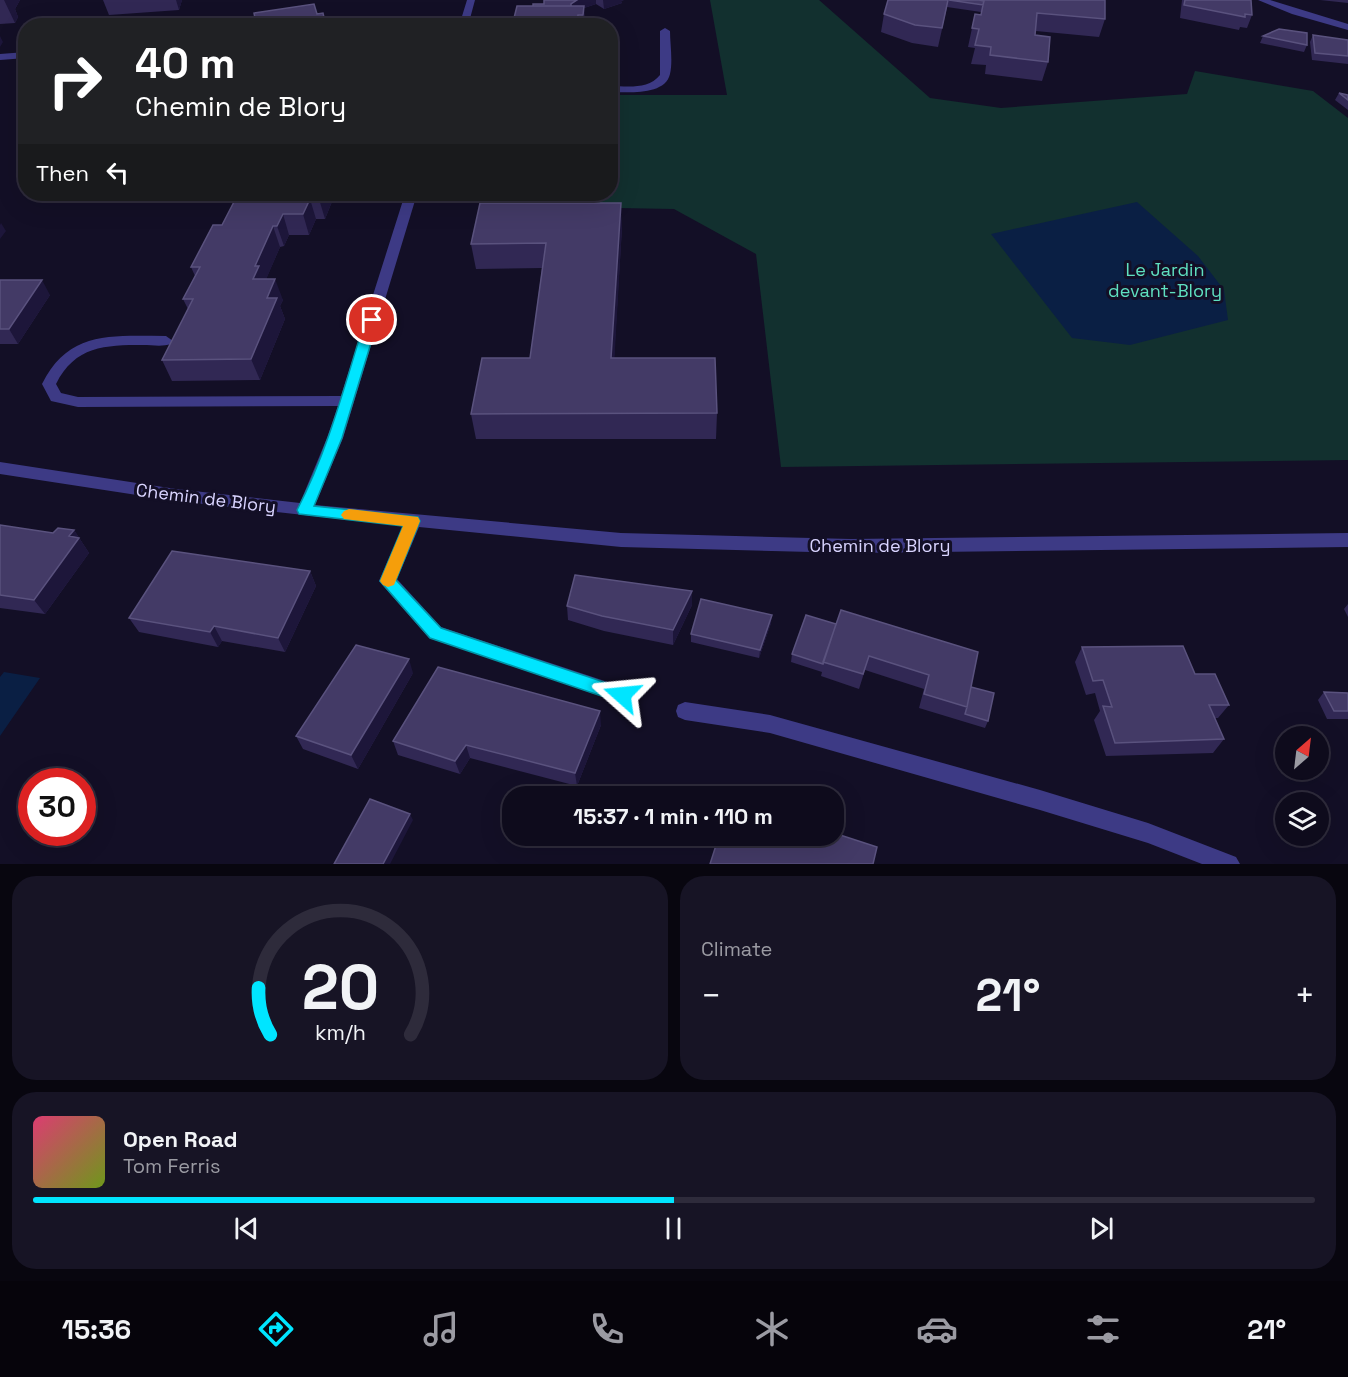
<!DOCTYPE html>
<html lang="en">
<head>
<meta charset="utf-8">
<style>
	body { margin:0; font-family:"Space Grotesk",sans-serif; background:#171425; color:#f1f3f6; height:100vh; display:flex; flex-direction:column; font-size:22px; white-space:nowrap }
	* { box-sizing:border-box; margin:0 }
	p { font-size:20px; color:#9b9ba3 }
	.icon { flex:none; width:33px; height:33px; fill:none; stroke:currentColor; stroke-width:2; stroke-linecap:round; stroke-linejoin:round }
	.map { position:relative; height:864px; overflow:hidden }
	.sheet { display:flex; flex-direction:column; gap:12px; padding:12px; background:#08060f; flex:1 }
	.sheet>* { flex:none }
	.top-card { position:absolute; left:18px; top:18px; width:600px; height:183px; border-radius:24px; box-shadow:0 6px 24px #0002,0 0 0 2px #2e2b3b; background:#202124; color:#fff; overflow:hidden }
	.needle { width:39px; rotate:28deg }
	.buttons { position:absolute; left:1275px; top:726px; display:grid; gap:12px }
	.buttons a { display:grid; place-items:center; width:54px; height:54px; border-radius:50%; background:#0e0b1c; box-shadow:0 6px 24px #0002,0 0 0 2px #2e2b3b; font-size:30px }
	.speed { position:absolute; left:18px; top:768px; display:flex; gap:12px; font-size:30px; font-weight:700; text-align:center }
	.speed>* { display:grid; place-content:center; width:78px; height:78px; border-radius:50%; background:#0e0b1c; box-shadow:0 6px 24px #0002,0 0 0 2px #2e2b3b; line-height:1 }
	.speed .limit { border:9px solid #d22; background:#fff; color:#111 }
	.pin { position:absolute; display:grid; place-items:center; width:51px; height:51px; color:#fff; margin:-26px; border:3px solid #fff; border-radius:50%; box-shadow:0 2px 6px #0007 }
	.me { position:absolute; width:66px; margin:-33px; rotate:288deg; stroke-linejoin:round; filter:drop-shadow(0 0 4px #0008) }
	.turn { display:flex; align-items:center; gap:21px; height:126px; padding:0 18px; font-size:27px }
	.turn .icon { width:78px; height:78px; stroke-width:2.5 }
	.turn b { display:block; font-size:42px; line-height:51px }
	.then { display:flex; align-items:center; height:57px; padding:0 18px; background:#0003; gap:12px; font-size:22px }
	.big { font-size:45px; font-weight:600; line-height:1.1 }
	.sheet .tile { flex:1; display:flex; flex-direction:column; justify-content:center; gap:9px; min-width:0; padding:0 21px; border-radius:24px; background:#171425 }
	.sheet .dial { align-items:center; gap:0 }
	.dial svg { height:156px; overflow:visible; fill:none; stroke:#2e2b3b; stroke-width:7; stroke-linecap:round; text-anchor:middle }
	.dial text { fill:#f1f3f6; stroke:none }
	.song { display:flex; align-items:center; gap:18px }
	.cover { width:72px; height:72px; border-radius:9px; background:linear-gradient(135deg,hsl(340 70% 55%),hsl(80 70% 35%)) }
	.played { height:6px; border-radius:3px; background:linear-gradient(90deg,#00e5ff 50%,#2e2b3b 50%) }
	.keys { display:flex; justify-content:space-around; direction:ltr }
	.heat { display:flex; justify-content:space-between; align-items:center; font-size:33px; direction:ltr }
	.sheet .tiles { flex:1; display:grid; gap:12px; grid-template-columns:1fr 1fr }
	.tile:last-child { grid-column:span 2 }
	.trip { position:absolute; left:502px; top:786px; width:342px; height:60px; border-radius:24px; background:#0e0b1c; box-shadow:0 6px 24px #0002,0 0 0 2px #2e2b3b; font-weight:600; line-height:60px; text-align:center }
	.dock { display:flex; height:96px; justify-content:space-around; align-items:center; background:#06040b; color:#9b9ba3 }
	.dock .icon { width:42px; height:42px }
	.dock .current { color:#00e5ff }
	.dock b { font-size:27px; color:#f1f3f6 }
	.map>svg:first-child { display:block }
	.green { fill:#12302f }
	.water { fill:#0a1f44 }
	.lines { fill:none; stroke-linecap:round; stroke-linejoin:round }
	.minor { fill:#3d3a85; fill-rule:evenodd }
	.wall { fill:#312854 }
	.shaded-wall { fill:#1d163a }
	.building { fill:#433a66; stroke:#5a527e; stroke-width:1.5 }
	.route { fill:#00e5ff; stroke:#0095a6; stroke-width:1.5 }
	.slow { fill:#f59e0b }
	.labels { text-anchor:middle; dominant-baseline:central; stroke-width:6; stroke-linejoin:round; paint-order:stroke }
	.park-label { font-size:18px; fill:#5fe0c0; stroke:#130f26 }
	.street-label { font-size:18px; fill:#d9d4ff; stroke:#130f26 }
</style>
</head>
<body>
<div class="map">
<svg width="1348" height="864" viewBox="0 0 1348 864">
	<rect width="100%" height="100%" fill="#130f26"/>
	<path class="green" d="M710 0H819L930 98 1001 108 1187 94 1195 71 1313 91 1348 118V460L781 467 756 254 674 209 563 207 565 194H610L611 95H727Z"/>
	<path class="water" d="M1137 202 1198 256 1224 290 1228 320 1130 345 1072 338 991 234Z
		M4 672 40 678 0 736V677Z"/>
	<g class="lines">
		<path class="minor" d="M467 0H475L468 26H459Z
			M1258 0H1270L1348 24V30L1292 14Z
			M665 28 670 31C670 44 673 61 670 74 665 96 627 92 610 92V86C627 86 648 90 660 75V31Z
			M26 52V58L0 60V54Z
			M405 194H417L343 438 315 505 621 533 851 539 1348 533V547L851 553 621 547 419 527 397 579 441 627 629 689 631 695 629 701 622 703 429 638 379 581 403 526 176 501 0 474V462L176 489 300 503 327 438 338 406 78 407 51 401 42 384C69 330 112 336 166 336L173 341 171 344C162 347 152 345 143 345 105 345 75 346 56 384L61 393 78 397 341 396Z
			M685 702 770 715 1040 790 1148 823 1236 857 1240 864H1202L1148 843 1040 810 770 733 685 720 678 717 676 711 678 705Z"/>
	</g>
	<path class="wall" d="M0 0H20L15 9 18 17 15 23 0 24Z
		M103 0H182L179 10 109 15Z
		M544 0H624L621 1 622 3 604 9 596 4 584 8 585 26H512L533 6 544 4Z
		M888 0H979L1105 19 1099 37 1036 31 1035 35 1048 62 1042 81 985 74 986 65 971 64 975 48 968 47 975 14 981 15V12L947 7 938 47 912 43 881 32 884 14Z
		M1182 0H1185L1252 15 1247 28 1240 27 1239 30 1180 18Z
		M1320 0H1348V3Z
		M1313 35 1348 40V64L1312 60 1310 42Z
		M1263 36 1307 45 1304 52 1260 43Z
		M1339 93 1348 95V110L1335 100Z
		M247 194H335L325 219H316L309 235H289L284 246 280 247 266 279 283 300 280 306 285 319 260 380 172 381 162 360 188 309 183 299 195 276 191 267 245 198Z
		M622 227 614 358 717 413 716 439H476L471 414 530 358 542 268 476 269 471 244Z
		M0 280 50 295 18 344H0Z
		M0 525 53 533 74 530 89 553 45 614 0 608Z
		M310 571 316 586 285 652 222 641 218 647 139 632 129 618Z
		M1348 604V617L1344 609Z
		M692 605 673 645 604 631 568 620 567 606Z
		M806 615 971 687 988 721 985 728 919 708 924 689 865 670 859 689 821 676 822 672 791 662 792 654Z
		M771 623 759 658 691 642V634Z
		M1082 647 1195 674 1229 705 1218 718H1215L1224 739 1213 753 1106 756 1094 720 1100 711 1095 693 1086 695 1075 662Z
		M413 673 358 769 303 749 296 736Z
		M1324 692 1348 693V719H1327L1318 700Z
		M601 725 577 786 470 758 460 774 398 755 393 741Z"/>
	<path class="shaded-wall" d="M4 0H20L15 9 18 17 15 23Z
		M176 0H182L179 10Z
		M577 0H596V4L584 8 585 26H583V15L584 8 572 17 571 4Z
		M603 0H624L621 1 622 3 604 9Z
		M211 17 213 24V26H209Z
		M0 36 3 42 0 47Z
		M321 194H335L325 219 319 199Z
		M310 199 316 219 309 235 303 214Z
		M621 203 622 227 613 384 611 358Z
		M283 214 289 235 284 246 277 226Z
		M1 223 6 231 0 239V225Z
		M273 226 280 247 265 282 253 279 255 266Z
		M275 279 283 300 280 306 285 319 260 380 251 359 267 298Z
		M42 280 50 295 18 344 9 329Z
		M74 530 89 553 45 614 34 600 69 536Z
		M310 571 316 586 285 652 278 638Z
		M692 591V605L673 645V630Z
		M772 615 771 623 759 658 760 650Z
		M214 626 222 641 218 647 210 632Z
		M409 659 413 673 358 769 351 755Z
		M600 711 601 725 577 786 575 773Z
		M466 745 470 758 460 774 455 761Z
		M410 814 413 820 390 864H383Z"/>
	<path class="building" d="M544 0H577L571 4V6H533V4H544Z
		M888 0H948L942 28 915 25 884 14Z
		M949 0H979L984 1 983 5Z
		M984 0H1105V19L1037 13 1035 35 1050 37 1048 62 990 55 991 47 975 45 979 29 972 28 975 14 981 15Z
		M1185 0H1251L1252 15 1245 14V17L1184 5Z
		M314 4 317 14 323 13 326 26H249V24L256 23 254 13Z
		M517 6H584L583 15H578L576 26H512Z
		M211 17 209 26H185L187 20Z
		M157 22 156 26H116Z
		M1279 29 1307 33V45L1263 36Z
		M1313 35 1348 40V56L1315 53Z
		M1339 93 1348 95V100Z
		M247 194H321L319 199H310L303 214H283L277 226H273L255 266H259L253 279H275L267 298H277L251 359 162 360 193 299H183L200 267H191L213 225H222L236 198H245Z
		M480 203H621L611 358H715L717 413 471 414 482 358H530L546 243 471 244Z
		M0 280H42L9 329H0Z
		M0 525 53 533 58 528 74 530 69 536 79 538 34 600 0 595Z
		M172 551 310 571 278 638 214 626 210 632 129 618Z
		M575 575 692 591 673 630 602 616 567 606Z
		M701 599 772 615 760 650 691 634Z
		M841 610 978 652 967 707 924 694 929 675 869 656 863 674 823 662Z
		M806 615 836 624 823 664 792 654Z
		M356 645 409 659 351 755 296 736Z
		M1183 646 1195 674H1215L1229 705H1209L1224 739 1115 743 1103 706 1112 707 1103 680 1093 681 1082 647Z
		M438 667 600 711 575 773 466 745 455 761 393 741Z
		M971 687 994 693 988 721 965 714 967 707Z
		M1324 692 1348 693V711H1334Z
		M370 799 410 814 383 864H334Z
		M834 833 877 847 873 864H710L719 836H834Z"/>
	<path class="route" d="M372 316 378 320 342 438 314 506 418 517 420 521 396 580 441 628 628 690 631 695 628 701 622 703 430 638 380 581 403 526 299 514 297 510C328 451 345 384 365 320Z"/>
	<path class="slow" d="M349 509 418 517 420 521 394 585 388 587 383 585 380 581 403 526 344 519 341 515 344 511Z"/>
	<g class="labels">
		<g class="park-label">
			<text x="1165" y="269">Le Jardin<tspan x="1165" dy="21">devant-Blory</tspan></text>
		</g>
		<g class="street-label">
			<text transform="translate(206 498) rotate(7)">Chemin de Blory</text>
			<text x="880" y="545">Chemin de Blory</text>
		</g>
	</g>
</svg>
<div class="buttons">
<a><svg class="needle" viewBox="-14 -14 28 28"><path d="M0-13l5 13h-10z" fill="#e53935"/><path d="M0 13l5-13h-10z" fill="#9b9ba3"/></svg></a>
<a><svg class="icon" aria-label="layers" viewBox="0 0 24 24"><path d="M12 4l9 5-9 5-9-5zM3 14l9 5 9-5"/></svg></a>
</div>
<div class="speed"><div class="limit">30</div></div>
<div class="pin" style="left:372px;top:320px;background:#d93025"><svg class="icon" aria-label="arrive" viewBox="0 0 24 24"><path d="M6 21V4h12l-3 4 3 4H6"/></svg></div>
<svg class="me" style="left:622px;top:695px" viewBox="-20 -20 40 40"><path d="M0-17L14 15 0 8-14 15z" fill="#00e5ff" stroke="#fff" stroke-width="4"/></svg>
<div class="trip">15:37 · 1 min · 110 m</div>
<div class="top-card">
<div class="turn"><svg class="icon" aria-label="right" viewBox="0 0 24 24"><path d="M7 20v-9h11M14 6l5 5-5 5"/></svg><div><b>40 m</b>Chemin de Blory</div></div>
<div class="then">Then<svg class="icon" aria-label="left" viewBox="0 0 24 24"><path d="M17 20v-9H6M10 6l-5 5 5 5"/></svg></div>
</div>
</div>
<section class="sheet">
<div class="tiles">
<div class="tile dial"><svg viewBox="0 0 100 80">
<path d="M14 69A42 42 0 1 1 86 69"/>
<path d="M14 69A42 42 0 0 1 8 45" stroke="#00e5ff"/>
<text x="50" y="56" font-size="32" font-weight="700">20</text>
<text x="50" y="72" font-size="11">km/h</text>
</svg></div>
<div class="tile"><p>Climate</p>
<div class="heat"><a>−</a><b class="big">21°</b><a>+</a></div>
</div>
<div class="tile">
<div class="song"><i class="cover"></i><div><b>Open Road</b><p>Tom Ferris</p></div></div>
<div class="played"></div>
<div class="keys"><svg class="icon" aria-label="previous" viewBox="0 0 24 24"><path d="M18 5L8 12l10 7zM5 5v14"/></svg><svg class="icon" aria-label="pause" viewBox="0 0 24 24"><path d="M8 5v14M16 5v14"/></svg><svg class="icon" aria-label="next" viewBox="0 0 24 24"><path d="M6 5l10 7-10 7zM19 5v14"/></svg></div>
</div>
</div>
</section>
<nav class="dock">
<b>15:36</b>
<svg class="icon current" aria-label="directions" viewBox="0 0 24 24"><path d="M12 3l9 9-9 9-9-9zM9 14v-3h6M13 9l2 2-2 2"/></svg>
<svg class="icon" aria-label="music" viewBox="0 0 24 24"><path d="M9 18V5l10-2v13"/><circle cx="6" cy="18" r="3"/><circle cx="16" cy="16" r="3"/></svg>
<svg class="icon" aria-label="phone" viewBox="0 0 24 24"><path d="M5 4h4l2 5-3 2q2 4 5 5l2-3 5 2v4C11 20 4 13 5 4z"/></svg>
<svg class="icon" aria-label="climate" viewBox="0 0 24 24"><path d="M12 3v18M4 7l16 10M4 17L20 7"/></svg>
<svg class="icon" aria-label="car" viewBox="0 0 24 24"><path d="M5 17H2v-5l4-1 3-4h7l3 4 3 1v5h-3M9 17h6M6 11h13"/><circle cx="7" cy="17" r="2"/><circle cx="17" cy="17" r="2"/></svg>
<svg class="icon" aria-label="filters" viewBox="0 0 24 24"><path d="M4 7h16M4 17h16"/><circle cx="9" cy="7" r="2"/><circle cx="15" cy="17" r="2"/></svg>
<b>21°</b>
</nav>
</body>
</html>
